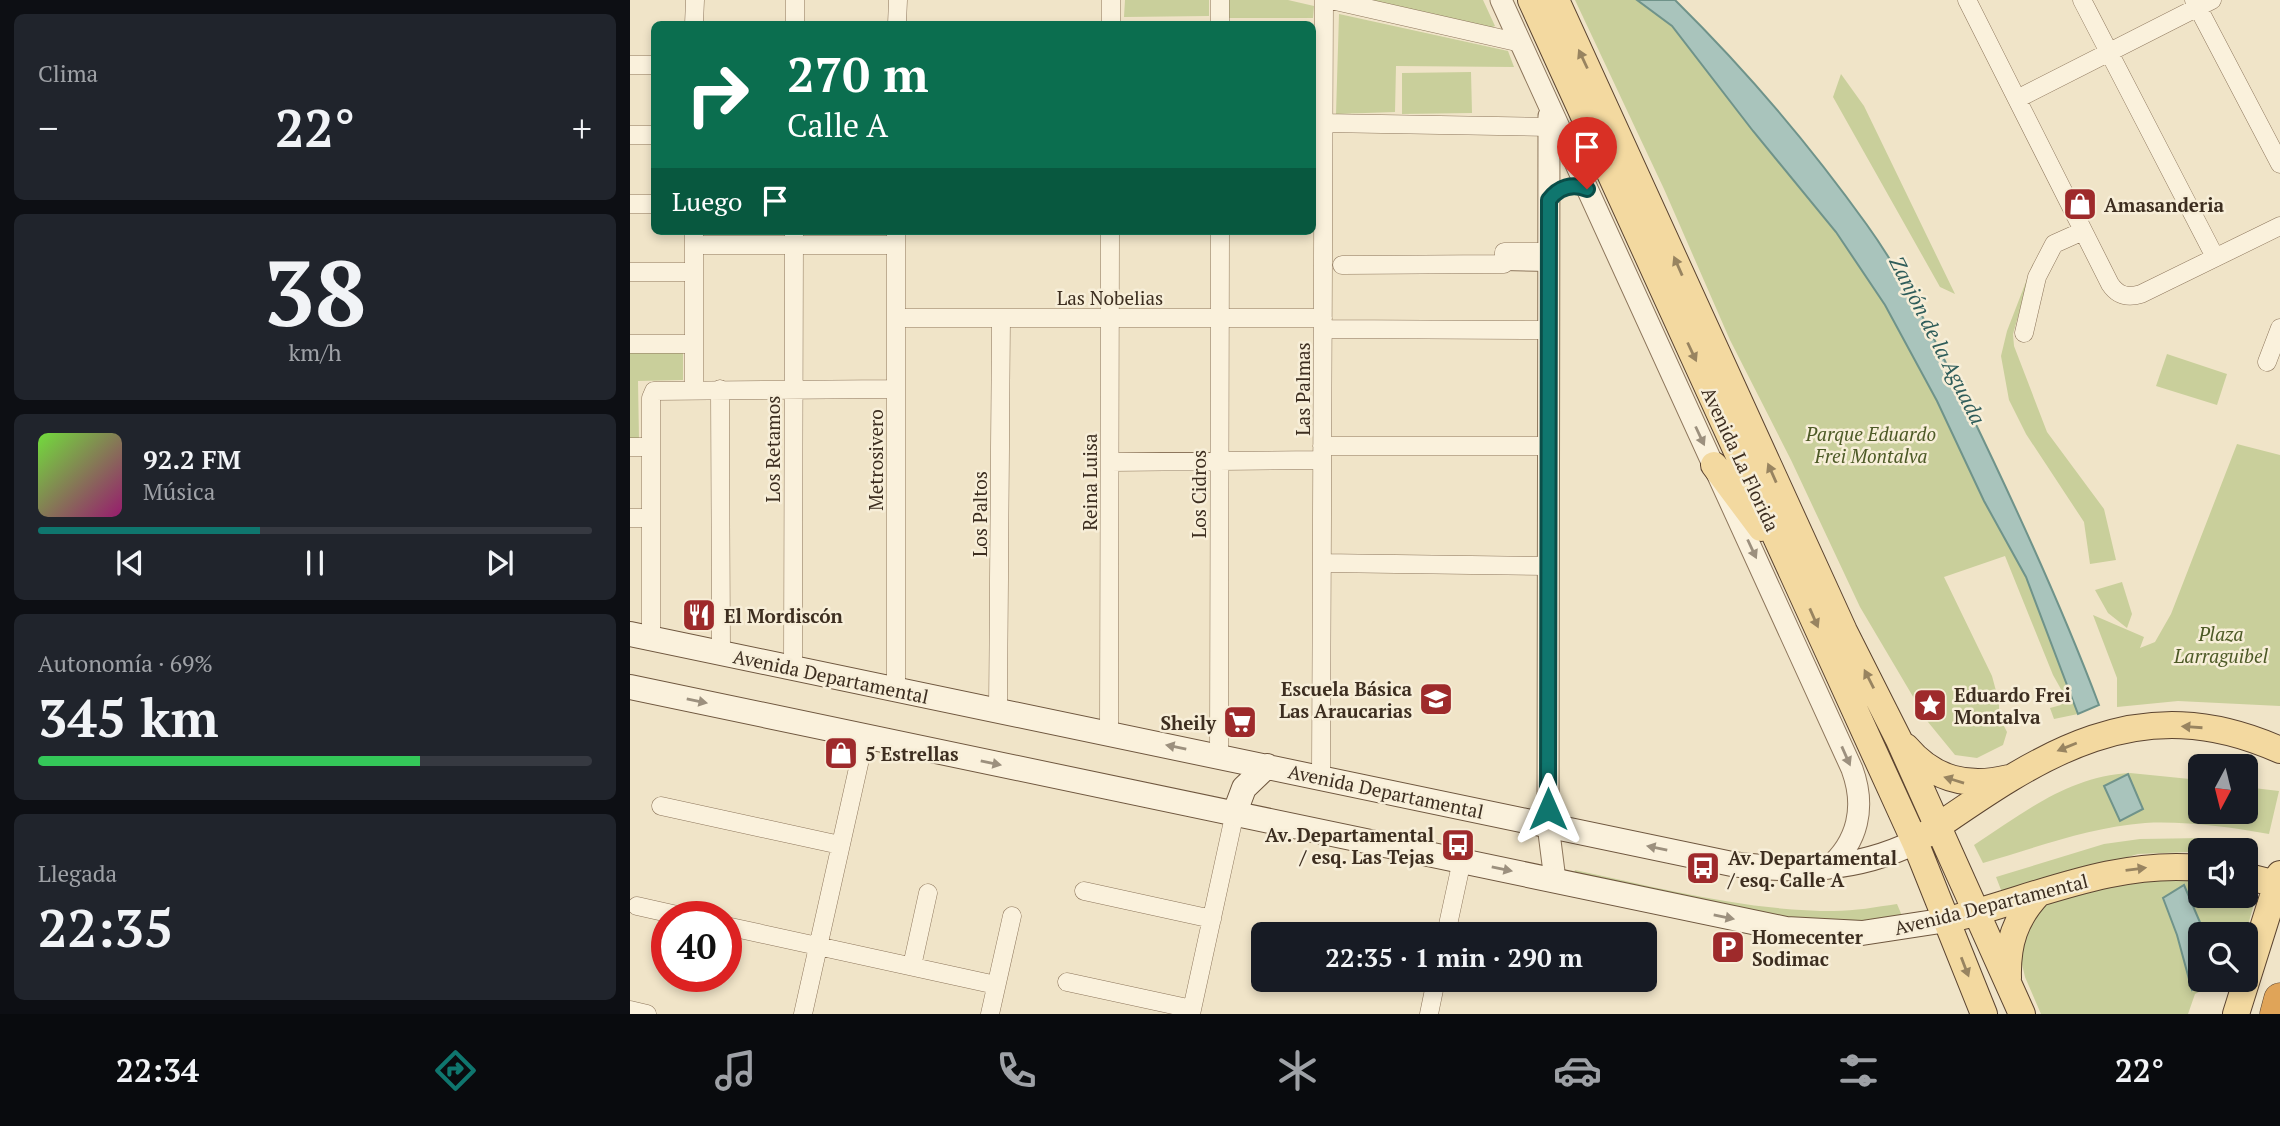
<!DOCTYPE html>
<html lang="es">
<head>
<meta charset="utf-8">
<style>
	body { margin:0; font-family:"PT Serif",serif; background:#20242c; color:#f1f3f6; height:100vh; display:flex; flex-direction:column; font-size:26px; white-space:nowrap }
	* { box-sizing:border-box; margin:0 }
	p { font-size:23px; color:#9ea1a6 }
	.icon { flex:none; width:38px; height:38px; fill:none; stroke:currentColor; stroke-width:2; stroke-linecap:round; stroke-linejoin:round }
	.map { position:relative; flex:1; overflow:hidden }
	.sheet { display:flex; flex-direction:column; gap:14px; padding:14px; background:#0d0f14; width:630px }
	.sheet>* { flex:none }
	.guide { position:absolute; left:21px; top:21px; width:665px; height:214px; border-radius:10px; box-shadow:0 4px 10px #0003; background:#0b6e4f; color:#fff; overflow:hidden }
	.needle { width:46px; rotate:187deg }
	.buttons { position:absolute; left:1558px; top:754px; display:grid; gap:14px }
	.buttons a { display:grid; place-items:center; width:70px; height:70px; border-radius:10px; background:#171b24; box-shadow:0 4px 10px #0003; font-size:35px }
	.speed { position:absolute; left:21px; top:901px; display:flex; gap:14px; font-size:35px; font-weight:700; text-align:center }
	.speed>* { display:grid; place-content:center; width:91px; height:91px; border-radius:50%; background:#171b24; box-shadow:0 4px 10px #0003; line-height:1 }
	.speed .limit { border:10px solid #d22; background:#fff; color:#111 }
	.pin { position:absolute; display:grid; place-items:center; width:60px; height:60px; color:#fff; margin:-72px -30px; border-radius:50% 50% 50% 0; rotate:-45deg; box-shadow:0 0 7px #0007 }
	.pin .icon { rotate:45deg }
	.me { position:absolute; width:77px; margin:-38px; rotate:0deg; stroke-linejoin:round; filter:drop-shadow(0 0 5px #0008) }
	.turn { display:flex; align-items:center; gap:24px; height:147px; padding:0 21px; font-size:32px }
	.turn .icon { width:91px; height:91px; stroke-width:2.5 }
	.turn b { display:block; font-size:49px; line-height:60px }
	.then { display:flex; align-items:center; height:66px; padding:0 21px; background:#0003; gap:14px; font-size:26px }
	.big { font-size:52px; font-weight:600; line-height:1.1 }
	.sheet .widget { flex:1; display:flex; flex-direction:column; justify-content:center; gap:10px; min-width:0; padding:0 24px; border-radius:10px; background:#20242c }
	.sheet .dial { align-items:center; gap:0 }
	.dial b { font-size:91px; line-height:1 }
	.song { display:flex; align-items:center; gap:21px }
	.cover { width:84px; height:84px; border-radius:10px; background:linear-gradient(135deg,hsl(100 70% 55%),hsl(320 70% 35%)) }
	.played { height:7px; border-radius:4px; background:linear-gradient(90deg,#0f766e 40%,#363941 40%) }
	.keys { display:flex; justify-content:space-around; direction:ltr }
	.heat { display:flex; justify-content:space-between; align-items:center; font-size:38px; direction:ltr }
	.charge { height:10px; border-radius:5px; background:linear-gradient(90deg,#34c759 69%,#363941 0) }
	.trip { position:absolute; left:621px; top:922px; width:406px; height:70px; border-radius:10px; background:#171b24; box-shadow:0 4px 10px #0003; font-weight:600; line-height:70px; text-align:center }
	.tabs { display:flex; height:112px; justify-content:space-around; align-items:center; background:#090b0e; color:#9ea1a6 }
	.tabs .icon { width:49px; height:49px }
	.tabs .current { color:#0f766e }
	.tabs b { font-size:32px; color:#f1f3f6 }
	main { display:flex; flex:1; min-height:0 }
	.map>svg:first-child { display:block }
	.green { fill:#c9cf9b }
	.water { fill:#a9c4bc; stroke:#6f938a; stroke-width:2 }
	.lines { fill:none; stroke-linecap:round; stroke-linejoin:round }
	.pedestrian-casing { stroke:#8d765c; stroke-width:14 }
	.minor-casing { stroke:#8d765c; stroke-width:19 }
	.tertiary-casing { stroke:#8d765c; stroke-width:23 }
	.secondary-casing { stroke:#6f573f; stroke-width:26 }
	.primary-casing { stroke:#5b4430; stroke-width:28 }
	.motorway-casing { stroke:#5b4430; stroke-width:33 }
	.pedestrian { stroke:#faf1dc; stroke-width:12 }
	.minor { stroke:#faf1dc; stroke-width:18 }
	.tertiary { stroke:#faf1dc; stroke-width:21 }
	.secondary { stroke:#faf1dc; stroke-width:24 }
	.primary { stroke:#f3d9a0; stroke-width:26 }
	.motorway { stroke:#e0a458; stroke-width:32 }
	.oneway { fill:#988460 }
	.oneway2 { fill:#9c907e }
	.route-casing { stroke:#0a4d48; stroke-width:18 }
	.route { stroke:#0f766e; stroke-width:12 }
	.labels { text-anchor:middle; dominant-baseline:central; stroke-width:5; stroke-linejoin:round; paint-order:stroke }
	.poi-label { font-size:19px; font-weight:bold; fill:#3d2e20; stroke:#f7eed8; text-anchor:start }
	.street-label { font-size:19px; fill:#3d2e20; stroke:#f7eed8 }
	.park-label { font-size:19px; font-style:italic; fill:#4d5a26; stroke:#f7eed8 }
	.water-label { font-size:21px; font-style:italic; fill:#2f5d5a; stroke:#f7eed8 }
</style>
</head>
<body>
<main>
<section class="sheet">
<div class="widget"><p>Clima</p>
<div class="heat"><a>−</a><b class="big">22°</b><a>+</a></div>
</div>
<div class="widget dial"><b>38</b><p>km/h</p></div>
<div class="widget">
<div class="song"><i class="cover"></i><div><b>92.2 FM</b><p>Música</p></div></div>
<div class="played"></div>
<div class="keys"><svg class="icon" aria-label="previous" viewBox="0 0 24 24"><path d="M18 5L8 12l10 7zM5 5v14"/></svg><svg class="icon" aria-label="pause" viewBox="0 0 24 24"><path d="M8 5v14M16 5v14"/></svg><svg class="icon" aria-label="next" viewBox="0 0 24 24"><path d="M6 5l10 7-10 7zM19 5v14"/></svg></div>
</div>
<div class="widget"><p>Autonomía · 69%</p><b class="big">345 km</b><div class="charge"></div></div>
<div class="widget"><p>Llegada</p><b class="big">22:35</b></div>
</section>
<div class="map">
<svg width="1650" height="1014" viewBox="0 0 1650 1014">
	<rect width="100%" height="100%" fill="#f0e4c8"/>
	<path class="green" d="M495 0H579V16L494 17Z
		M599 0H658L684 6 683 18H598Z
		M741 0H853L865 26 859 29Z
		M945 0H1007L1042 26 1123 131 1206 232 1255 305 1307 401 1354 501 1396 577 1448 714 1424 719 1420 708 1431 705 1428 699 1432 691 1423 675 1375 556 1314 577 1362 676 1369 702V716L1377 732 1373 745 1347 758 1325 755 1298 722 1230 607 1161 460 1100 340 1034 189Z
		M709 14 878 51 884 67 766 66 765 112 706 114Z
		M841 72 842 113 772 114V73Z
		M1211 74 1234 106 1325 294 1310 287 1203 97Z
		M1404 261 1383 334 1384 346 1417 432 1474 509 1486 560 1460 564 1454 522 1396 434 1379 400 1371 356 1377 331Z
		M0 350H53V380L8 381 9 439 0 440Z
		M1537 354 1597 374 1587 405 1526 386Z
		M1607 444 1650 455V706L1548 701 1487 707V678L1463 615 1514 637 1510 648 1525 642 1541 614Z
		M1492 582 1502 614 1497 628 1478 613 1465 590Z
		M1500 773 1570 780V812H1615V787L1649 791 1639 834C1598 827 1556 821 1515 823 1460 827 1405 848 1353 863L1344 845C1393 813 1439 776 1500 773Z
		M1574 838 1610 844 1608 850 1508 854 1373 895 1366 877 1474 844 1510 839Z
		M945 870C1030 888 1116 911 1204 911 1225 911 1246 907 1267 904L1275 923 1173 924 943 876Z
		M1570 878V896H1615V884L1629 886 1615 936 1575 934 1554 885 1533 898 1547 935 1562 990 1590 980 1565 994 1558 1014H1411L1395 977 1388 947 1415 901 1503 879Z"/>
	<path class="water" d="M1007 0H1045C1115 69 1179 144 1237 225 1278 282 1308 347 1339 410 1386 507 1431 604 1469 705L1448 714 1396 577 1354 501 1307 401 1255 305 1206 232 1123 131 1042 26Z
		M1498 774 1513 809 1490 821 1474 786Z
		M1554 885 1575 934H1570V980H1583L1562 990 1547 935 1533 898Z"/>
	<g class="lines">
		<g class="pedestrian-casing">
			<path id="pedestrian" d="M874 264 919 265"/>
		</g>
		<g class="minor-casing">
			<path id="minor" d="M701 0 891 43
				M1337 0 1480 284C1488 296 1498 298 1511 294L1650 226
				M1452 0 1585 257
				M1564 0 1650 164
				M64 24 65 0
				M165 24V0
				M267 24 268 0
				M481 24V0
				M590 24V0
				M0 65H24
				M1387 99 1582 0
				M694 123 919 127
				M0 135H24
				M0 204H24
				M64 245H266
				M712 265 874 264V252H919
				M0 272H64
				M266 318H693
				M693 329 919 330
				M1394 333 1407 277 1424 244 1453 231
				M0 344H64
				M1637 362 1650 328
				M64 389V231
				M90 389 91 653
				M692 446H919
				M0 447H21
				M480 462 692 460
				M0 518H21
				M692 563 919 566
				M21 638V398L24 391 266 389
				M163 668 164 231
				M266 689V231
				M368 710 371 318
				M479 733 480 231
				M589 756 590 231
				M691 777 694 0
				M31 806 210 845
				M454 891 582 919
				M7 906 56 917
				M96 926 366 985
				M816 934 832 860
				M282 966 298 893
				M437 982 562 1009
				M0 1010 17 1014
				M173 1014 235 737
				M360 1014 382 916
				M561 1014 605 812
				M799 1014 806 980"/>
		</g>
		<g class="tertiary-casing">
			<path id="tertiary" d="M871 0 1222 769C1236 807 1228 842 1198 868
				M919 116 918 825 925 880"/>
		</g>
		<g class="secondary-casing">
			<path id="secondary" d="M0 634 1102 864C1166 872 1226 871 1285 842
				M0 687 1156 929 1232 933 1317 920
				M605 812 614 788 637 766"/>
		</g>
		<g class="primary-casing">
			<path id="primary" d="M901 0 1285 842 1354 1014
				M926 0 1214 631 1269 740 1392 1014
				M1084 465 1131 528
				M1276 747C1304 780 1338 788 1379 778
				M1295 835C1409 756 1508 686 1650 750
				M1615 876 1650 885
				M1329 917C1408 896 1486 860 1570 868
				M1378 978C1377 944 1385 918 1409 893
				M1606 1014 1650 874"/>
		</g>
		<g class="motorway-casing">
			<path id="motorway" d="M1646 1014 1650 999"/>
		</g>
		<use href="#pedestrian" class="pedestrian"/>
		<use href="#minor" class="minor"/>
		<use href="#tertiary" class="tertiary"/>
		<use href="#secondary" class="secondary"/>
		<use href="#primary" class="primary"/>
		<use href="#motorway" class="motorway"/>
	</g>
	<defs><path id="oneway-solid" d="M-6-.8H1V-3.2L6.5 0L1 3.2V.8H-6Z" transform="scale(1.75)"/></defs>
	<g class="oneway">
		<use href="#oneway-solid" transform="translate(953 59) rotate(-115)"/>
		<use href="#oneway-solid" transform="translate(1048 266) rotate(-114)"/>
		<use href="#oneway-solid" transform="translate(1062 352) rotate(65)"/>
		<use href="#oneway-solid" transform="translate(1142 473) rotate(-114)"/>
		<use href="#oneway-solid" transform="translate(1184 618) rotate(66)"/>
		<use href="#oneway-solid" transform="translate(1239 679) rotate(-117)"/>
		<use href="#oneway-solid" transform="translate(1562 727) rotate(-176)"/>
		<use href="#oneway-solid" transform="translate(1437 747) rotate(158)"/>
		<use href="#oneway-solid" transform="translate(1324 780) rotate(-163)"/>
		<use href="#oneway-solid" transform="translate(1506 869) rotate(-7)"/>
		<use href="#oneway-solid" transform="translate(1335 967) rotate(69)"/>
	</g>
	<g class="oneway2">
		<use href="#oneway-solid" transform="translate(1070 436) rotate(65)"/>
		<use href="#oneway-solid" transform="translate(1122 549) rotate(65)"/>
		<use href="#oneway-solid" transform="translate(67 701) rotate(12)"/>
		<use href="#oneway-solid" transform="translate(546 747) rotate(-168)"/>
		<use href="#oneway-solid" transform="translate(1216 756) rotate(66)"/>
		<use href="#oneway-solid" transform="translate(361 763) rotate(12)"/>
		<use href="#oneway-solid" transform="translate(1027 848) rotate(-168)"/>
		<use href="#oneway-solid" transform="translate(872 869) rotate(12)"/>
		<use href="#oneway-solid" transform="translate(1094 917) rotate(11)"/>
	</g>
	<g class="lines">
		<g class="route-casing">
			<path id="route" d="M918 809 919 200C929 187 942 183 957 189"/>
		</g>
		<use href="#route" class="route"/>
	</g>
	<defs>
		<g id="shop-square" transform="scale(1.75)"><rect x="-9" y="-9" width="18" height="18" rx="4" fill="#9e2a2b" stroke="#f7eed8"/><path d="M-5-2.5h2.3a2.7 3.5 0 0 1 5.4 0H5L5.5 6h-11ZM-1.5-2.5h3a1.5 2.3 0 0 0-3 0Z" fill="#fff"/></g>
		<g id="restaurant-square" transform="scale(1.75)"><rect x="-9" y="-9" width="18" height="18" rx="4" fill="#9e2a2b" stroke="#f7eed8"/><path d="M-5-6h1v4h1v-4h1v4h1v-4h1v5L-1.5 .5V6h-2V.5L-5-1ZM5-6V6H3V1.5H1.5Q1.5-4 5-6Z" fill="#fff"/></g>
		<g id="school-square" transform="scale(1.75)"><rect x="-9" y="-9" width="18" height="18" rx="4" fill="#9e2a2b" stroke="#f7eed8"/><path d="M0-5L7-2L0 1L-7-2ZM-4 1L0 2.5L4 1V4Q0 6-4 4Z" fill="#fff"/></g>
		<g id="sight-square" transform="scale(1.75)"><rect x="-9" y="-9" width="18" height="18" rx="4" fill="#9e2a2b" stroke="#f7eed8"/><path d="M0-6L1.8-2.2L6-1.7L2.9 1.2L3.7 5.4L0 3.3L-3.7 5.4L-2.9 1.2L-6-1.7L-1.8-2.2Z" fill="#fff"/></g>
		<g id="supermarket-square" transform="scale(1.75)"><rect x="-9" y="-9" width="18" height="18" rx="4" fill="#9e2a2b" stroke="#f7eed8"/><path d="M-6-5.5h2.5l.6 2H6L4.5 2H-2.5L-4.4-4H-6ZM-1.5 3.2a1.3 1.3 0 1 0 .1 0ZM3 3.2a1.3 1.3 0 1 0 .1 0Z" fill="#fff"/></g>
		<g id="bus-square" transform="scale(1.75)"><rect x="-9" y="-9" width="18" height="18" rx="4" fill="#9e2a2b" stroke="#f7eed8"/><path d="M-5-6H5V4H4V6H2V4H-2V6H-4V4H-5ZM-3.5-4V0h7V-4ZM-3.5 1.2v1.5H-2V1.2ZM2 1.2v1.5H3.5V1.2Z" fill="#fff"/></g>
		<g id="parking-square" transform="scale(1.75)"><rect x="-9" y="-9" width="18" height="18" rx="4" fill="#9e2a2b" stroke="#f7eed8"/><path d="M-3.5-5.5H1a3.5 3.5 0 0 1 0 7H-1V5.5H-3.5ZM-1-3.4V-.6H.8a1.4 1.4 0 0 0 0-2.8Z" fill="#fff"/></g>
	</defs>
	<g fill-rule="evenodd">
		<use href="#shop-square" x="1450" y="204"/>
		<use href="#restaurant-square" x="69" y="615"/>
		<use href="#school-square" x="806" y="699"/>
		<use href="#sight-square" x="1300" y="705"/>
		<use href="#supermarket-square" x="610" y="722"/>
		<use href="#shop-square" x="211" y="753"/>
		<use href="#bus-square" x="828" y="845"/>
		<use href="#bus-square" x="1073" y="868"/>
		<use href="#parking-square" x="1098" y="947"/>
	</g>
	<g class="labels">
		<g class="poi-label">
			<text x="1474" y="204">Amasanderia</text>
			<text x="94" y="615">El Mordiscón</text>
			<text x="782" y="688" text-anchor="end">Escuela Básica<tspan x="782" dy="22">Las Araucarias</tspan></text>
			<text x="1324" y="694">Eduardo Frei<tspan x="1324" dy="22">Montalva</tspan></text>
			<text x="586" y="722" text-anchor="end">Sheily</text>
			<text x="235" y="753">5 Estrellas</text>
			<text x="804" y="834" text-anchor="end">Av. Departamental<tspan x="804" dy="22">/ esq. Las Tejas</tspan></text>
			<text x="1098" y="857">Av. Departamental<tspan x="1098" dy="22">/ esq. Calle A</tspan></text>
			<text x="1122" y="936">Homecenter<tspan x="1122" dy="22">Sodimac</tspan></text>
		</g>
		<g class="street-label">
			<text x="480" y="297">Las Nobelias</text>
			<text transform="translate(672 389) rotate(-90)">Las Palmas</text>
			<text transform="translate(142 449) rotate(-90)">Los Retamos</text>
			<text transform="translate(1111 459) rotate(65)">Avenida La Florida</text>
			<text transform="translate(245 460) rotate(-90)">Metrosivero</text>
			<text transform="translate(459 482) rotate(-90)">Reina Luisa</text>
			<text transform="translate(568 494) rotate(-90)">Los Cidros</text>
			<text transform="translate(349 514) rotate(-90)">Los Paltos</text>
			<text transform="translate(201 676) rotate(12)">Avenida Departamental</text>
			<text transform="translate(756 791) rotate(12)">Avenida Departamental</text>
			<text transform="translate(1361 904) rotate(-14)">Avenida Departamental</text>
		</g>
		<g class="park-label">
			<text x="1241" y="433">Parque Eduardo<tspan x="1241" dy="22">Frei Montalva</tspan></text>
			<text x="1591" y="633">Plaza<tspan x="1591" dy="22">Larraguibel</tspan></text>
		</g>
		<g class="water-label">
			<text transform="translate(1308 340) rotate(63)">Zanjón de la Aguada</text>
		</g>
	</g>
</svg>
<div class="buttons">
<a><svg class="needle" viewBox="-14 -14 28 28"><path d="M0-13l5 13h-10z" fill="#e53935"/><path d="M0 13l5-13h-10z" fill="#9ea1a6"/></svg></a>
<a><svg class="icon" aria-label="sound" viewBox="0 0 24 24"><path d="M4 9h4l5-4v14l-5-4H4zM17 9q2 3 0 6"/></svg></a>
<a><svg class="icon" aria-label="search" viewBox="0 0 24 24"><circle cx="10" cy="10" r="6"/><path d="M15 15l6 6"/></svg></a>
</div>
<div class="speed"><div class="limit">40</div></div>
<div class="pin" style="left:957px;top:189px;background:#d93025"><svg class="icon" aria-label="arrive" viewBox="0 0 24 24"><path d="M6 21V4h12l-3 4 3 4H6"/></svg></div>
<svg class="me" style="left:918px;top:809px" viewBox="-20 -20 40 40"><path d="M0-17L14 15 0 8-14 15z" fill="#0f766e" stroke="#fff" stroke-width="4"/></svg>
<div class="trip">22:35 · 1 min · 290 m</div>
<div class="guide">
<div class="turn"><svg class="icon" aria-label="right" viewBox="0 0 24 24"><path d="M7 20v-9h11M14 6l5 5-5 5"/></svg><div><b>270 m</b>Calle A</div></div>
<div class="then">Luego<svg class="icon" aria-label="arrive" viewBox="0 0 24 24"><path d="M6 21V4h12l-3 4 3 4H6"/></svg></div>
</div>
</div>
</main>
<nav class="tabs">
<b>22:34</b>
<svg class="icon current" aria-label="directions" viewBox="0 0 24 24"><path d="M12 3l9 9-9 9-9-9zM9 14v-3h6M13 9l2 2-2 2"/></svg>
<svg class="icon" aria-label="music" viewBox="0 0 24 24"><path d="M9 18V5l10-2v13"/><circle cx="6" cy="18" r="3"/><circle cx="16" cy="16" r="3"/></svg>
<svg class="icon" aria-label="phone" viewBox="0 0 24 24"><path d="M5 4h4l2 5-3 2q2 4 5 5l2-3 5 2v4C11 20 4 13 5 4z"/></svg>
<svg class="icon" aria-label="climate" viewBox="0 0 24 24"><path d="M12 3v18M4 7l16 10M4 17L20 7"/></svg>
<svg class="icon" aria-label="car" viewBox="0 0 24 24"><path d="M5 17H2v-5l4-1 3-4h7l3 4 3 1v5h-3M9 17h6M6 11h13"/><circle cx="7" cy="17" r="2"/><circle cx="17" cy="17" r="2"/></svg>
<svg class="icon" aria-label="filters" viewBox="0 0 24 24"><path d="M4 7h16M4 17h16"/><circle cx="9" cy="7" r="2"/><circle cx="15" cy="17" r="2"/></svg>
<b>22°</b>
</nav>
</body>
</html>
